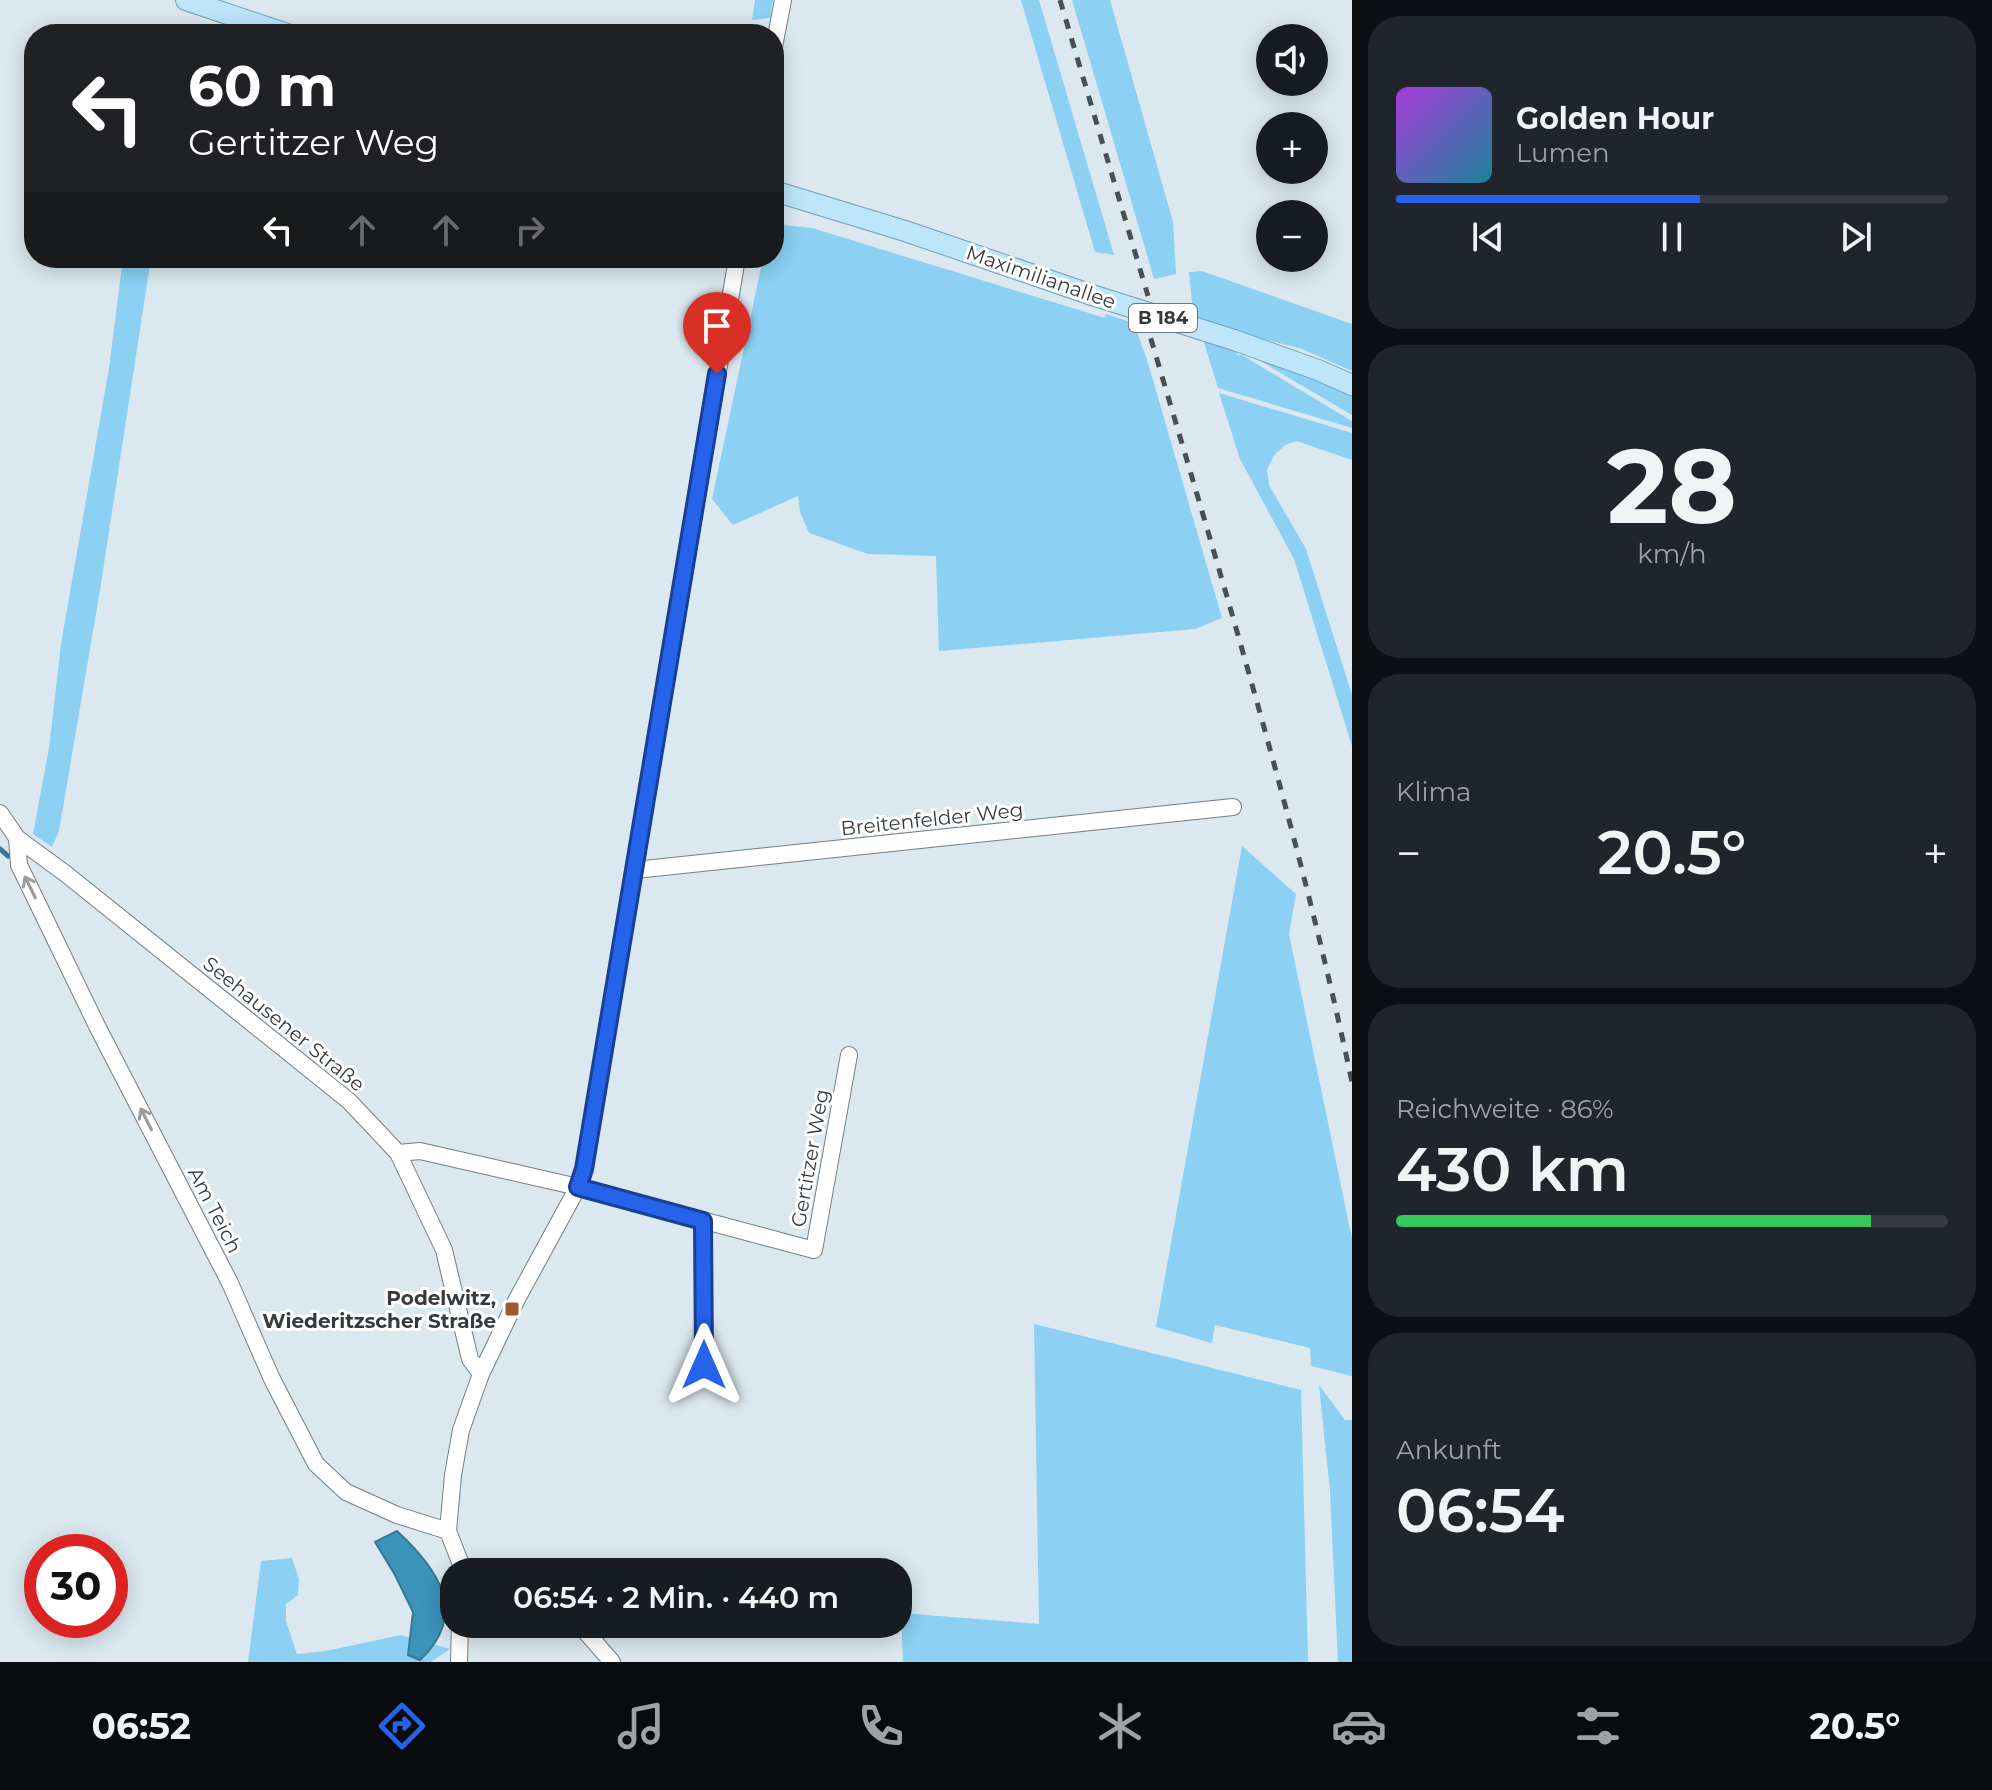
<!DOCTYPE html>
<html lang="de">
<head>
<meta charset="utf-8">
<style>
	body { margin:0; font-family:Montserrat,sans-serif; background:#20242c; color:#f1f3f6; height:100vh; display:flex; flex-direction:column; font-size:30px; white-space:nowrap }
	* { box-sizing:border-box; margin:0 }
	p { font-size:26px; color:#9ea1a6 }
	.icon { flex:none; width:44px; height:44px; fill:none; stroke:currentColor; stroke-width:2; stroke-linecap:round; stroke-linejoin:round }
	.map { position:relative; flex:1; overflow:hidden }
	.sheet { display:flex; flex-direction:column; gap:16px; padding:16px; background:#0d0f14; width:640px }
	.sheet>* { flex:none }
	.hud { position:absolute; left:24px; top:24px; width:760px; height:244px; border-radius:32px; box-shadow:0 4px 20px #0003; background:#202124; color:#fff; overflow:hidden }
	.fabs { position:absolute; left:1256px; top:24px; display:grid; gap:16px }
	.fabs a { display:grid; place-items:center; width:72px; height:72px; border-radius:50%; background:#171b24; box-shadow:0 4px 20px #0003; font-size:40px }
	.speed { position:absolute; left:24px; top:1534px; display:flex; gap:16px; font-size:40px; font-weight:700; text-align:center }
	.speed>* { display:grid; place-content:center; width:104px; height:104px; border-radius:50%; background:#171b24; box-shadow:0 4px 20px #0003; line-height:1 }
	.speed .limit { border:12px solid #d22; background:#fff; color:#111 }
	.pin { position:absolute; display:grid; place-items:center; width:68px; height:68px; color:#fff; margin:-82px -34px; border-radius:50% 50% 50% 0; rotate:-45deg; box-shadow:0 0 8px #0007 }
	.pin .icon { rotate:45deg }
	.me { position:absolute; width:88px; margin:-44px; rotate:0deg; stroke-linejoin:round; filter:drop-shadow(0 0 6px #0008) }
	.turn { display:flex; align-items:center; gap:28px; height:168px; padding:0 32px; font-size:36px }
	.turn .icon { width:104px; height:104px; stroke-width:2.5 }
	.turn b { display:block; font-size:56px; line-height:68px }
	.lanes { display:flex; align-items:center; height:76px; padding:0 32px; background:#0003; justify-content:center; gap:40px; direction:ltr }
	.lanes .off { opacity:.35 }
	.big { font-size:60px; font-weight:600; line-height:1.1 }
	.sheet .widget { flex:1; display:flex; flex-direction:column; justify-content:center; gap:12px; min-width:0; padding:0 28px; border-radius:32px; background:#20242c }
	.sheet .dial { align-items:center; gap:0 }
	.dial b { font-size:104px; line-height:1 }
	.song { display:flex; align-items:center; gap:24px }
	.cover { width:96px; height:96px; border-radius:12px; background:linear-gradient(135deg,hsl(280 70% 55%),hsl(190 70% 35%)) }
	.played { height:8px; border-radius:4px; background:linear-gradient(90deg,#2563eb 55%,#363941 55%) }
	.keys { display:flex; justify-content:space-around; direction:ltr }
	.heat { display:flex; justify-content:space-between; align-items:center; font-size:44px; direction:ltr }
	.charge { height:12px; border-radius:6px; background:linear-gradient(90deg,#34c759 86%,#363941 0) }
	.trip { position:absolute; left:440px; top:1558px; width:472px; height:80px; border-radius:32px; background:#171b24; box-shadow:0 4px 20px #0003; font-weight:600; line-height:80px; text-align:center }
	.tab-bar { display:flex; height:128px; justify-content:space-around; align-items:center; background:#090b0e; color:#9ea1a6 }
	.tab-bar .icon { width:56px; height:56px }
	.tab-bar .active { color:#2563eb }
	.tab-bar b { font-size:36px; color:#f1f3f6 }
	main { display:flex; flex:1; min-height:0 }
	.map>svg:first-child { display:block }
	.green { fill:#8cd0f3 }
	.water { fill:#3b93ba; stroke:#397894; stroke-width:2 }
	.lines { fill:none; stroke-linecap:round; stroke-linejoin:round }
	.stream { stroke:#397894; stroke-width:5 }
	.minor-casing { stroke:#727e84; stroke-width:18 }
	.major-casing { stroke:#719fb7; stroke-width:22 }
	.minor { stroke:#fff; stroke-width:16 }
	.major { stroke:#bde6fb; stroke-width:20 }
	.rail { stroke:#494f52; stroke-width:5; stroke-dasharray:10 10; stroke-linecap:butt }
	.major-bridge-casing { stroke:#719fb7; stroke-width:22; stroke-linecap:butt }
	.major-bridge { stroke:#bde6fb; stroke-width:20 }
	.oneway { stroke:#9a9c9e }
	.route-casing { stroke:#184099; stroke-width:20 }
	.route { stroke:#2563eb; stroke-width:14 }
	.poi-dot { fill:#9c5929; stroke:#fff; stroke-width:3 }
	.labels { text-anchor:middle; dominant-baseline:central; stroke-width:6; stroke-linejoin:round; paint-order:stroke }
	.shield { fill:#fff; stroke:#727577; stroke-width:2 }
	.shield-label { font-size:18px; font-weight:bold; fill:#353a3d }
	.street-label { font-size:20px; fill:#353a3d; stroke:#fff }
	.poi-label { font-size:20px; font-weight:bold; fill:#353a3d; stroke:#fff; text-anchor:end }
</style>
</head>
<body>
<main>
<div class="map">
<svg width="1352" height="1662" viewBox="0 0 1352 1662">
	<rect width="100%" height="100%" fill="#dbe8f0"/>
	<path class="green" d="M755 0H773L770 18 752 20Z
		M1021 0H1039L1114 255 1095 252Z
		M1072 0H1110L1173 222 1176 274 1154 279Z
		M784 225 812 228 1105 318 1106 314 1134 323 1148 363 1222 618 1195 629 939 651 936 556 868 554 809 533 800 512 798 496 733 525 712 499 763 258H774V232Z
		M123 258H151L100 590 59 831 52 847 33 834 49 748 61 644 109 368Z
		M1202 271 1352 324V371L1302 349 1232 331 1237 355H1242L1352 421V428L1218 388 1192 303 1189 272Z
		M1258 353 1352 393V415L1257 359Z
		M1219 393 1352 433V460L1297 441 1285 445 1274 455 1267 470 1269 485 1306 549 1352 695V746L1294 559 1240 459Z
		M1242 846 1296 894 1289 934 1352 1239V1376L1311 1366 1310 1348 1215 1325 1212 1343 1156 1327Z
		M1034 1324 1301 1390 1308 1662H903L901 1613 1039 1624Z
		M1319 1385 1345 1420H1352V1662H1338L1330 1491Z
		M292 1558 299 1579 298 1595 286 1604V1621L297 1654 326 1651 401 1635 450 1649 431 1662H248L261 1561Z"/>
	<path class="water" d="M397 1531C437 1568 470 1613 420 1660L408 1655 413 1612 395 1575 375 1542Z"/>
	<g class="lines">
		<path class="stream" d="M0 849 8 856"/>
		<g class="minor-casing">
			<path id="minor" d="M774 47 783 0
				M0 813 17 838 66 874 349 1101 398 1153 444 1250 470 1359 481 1374
				M17 838 19 865 98 1028 230 1283 272 1379 316 1464 346 1492 397 1515 448 1531
				M635 870 1233 807
				M398 1153 420 1151 578 1187 814 1250 849 1055
				M703 1221 704 1365 714 1373
				M469 1572 462 1567 448 1531 453 1475 461 1430 481 1374 517 1299 578 1187 584 1169 737 258
				M579 1624 612 1662
				M459 1662 460 1624"/>
		</g>
		<g class="major-casing">
			<path id="major" d="M186 0 287 34
				M774 191 905 231 1092 295
				M1234 340 1318 370 1352 385"/>
		</g>
		<use href="#minor" class="minor"/>
		<use href="#major" class="major"/>
		<path class="rail" d="M1060 0 1148 296
			M1145 319C1220 572 1297 824 1352 1082"/>
		<g class="major-bridge-casing">
			<path id="major-bridge" d="M1092 295 1234 340"/>
		</g>
		<use href="#major-bridge" class="major-bridge"/>
	</g>
	<defs><path id="oneway-shaft" d="M-6 0H5M1.5-3L5.5 0L1.5 3" fill="none" stroke-width="1.6" stroke-linecap="round" stroke-linejoin="round" transform="scale(2)"/></defs>
	<g class="oneway">
		<use href="#oneway-shaft" transform="translate(30 887) rotate(-116)"/>
		<use href="#oneway-shaft" transform="translate(146 1119) rotate(-117)"/>
	</g>
	<g class="lines">
		<g class="route-casing">
			<path id="route" d="M704 1365 703 1221 578 1187 584 1169 717 374"/>
		</g>
		<use href="#route" class="route"/>
	</g>
	<rect class="poi-dot" x="504" y="1301" width="16" height="16" rx="4"/>
	<g class="labels">
		<rect class="shield" x="1129" y="304" width="68" height="28" rx="6"/>
		<g class="shield-label">
			<text x="1163" y="318">B 184</text>
		</g>
		<g class="street-label">
			<text transform="translate(1041 277) rotate(19)">Maximilianallee</text>
			<text transform="translate(932 819) rotate(-6)">Breitenfelder Weg</text>
			<text transform="translate(284 1024) rotate(39)">Seehausener Straße</text>
			<text transform="translate(810 1158) rotate(-80)">Gertitzer Weg</text>
			<text transform="translate(215 1210) rotate(63)">Am Teich</text>
		</g>
		<g class="poi-label">
			<text x="496" y="1298">Podelwitz,<tspan x="496" dy="23">Wiederitzscher Straße</tspan></text>
		</g>
	</g>
</svg>
<div class="fabs">
<a><svg class="icon" aria-label="sound" viewBox="0 0 24 24"><path d="M4 9h4l5-4v14l-5-4H4zM17 9q2 3 0 6"/></svg></a>
<a>+</a>
<a>−</a>
</div>
<div class="speed"><div class="limit">30</div></div>
<div class="pin" style="left:717px;top:374px;background:#d93025"><svg class="icon" aria-label="arrive" viewBox="0 0 24 24"><path d="M6 21V4h12l-3 4 3 4H6"/></svg></div>
<svg class="me" style="left:704px;top:1365px" viewBox="-20 -20 40 40"><path d="M0-17L14 15 0 8-14 15z" fill="#2563eb" stroke="#fff" stroke-width="4"/></svg>
<div class="trip">06:54 · 2 Min. · 440 m</div>
<div class="hud">
<div class="turn"><svg class="icon" aria-label="left" viewBox="0 0 24 24"><path d="M17 20v-9H6M10 6l-5 5 5 5"/></svg><div><b>60 m</b>Gertitzer Weg</div></div>
<div class="lanes"><svg class="icon" aria-label="left" viewBox="0 0 24 24"><path d="M17 20v-9H6M10 6l-5 5 5 5"/></svg><svg class="icon off" aria-label="ahead" viewBox="0 0 24 24"><path d="M12 20V5M6 11l6-6 6 6"/></svg><svg class="icon off" aria-label="ahead" viewBox="0 0 24 24"><path d="M12 20V5M6 11l6-6 6 6"/></svg><svg class="icon off" aria-label="right" viewBox="0 0 24 24"><path d="M7 20v-9h11M14 6l5 5-5 5"/></svg></div>
</div>
</div>
<section class="sheet">
<div class="widget">
<div class="song"><i class="cover"></i><div><b>Golden Hour</b><p>Lumen</p></div></div>
<div class="played"></div>
<div class="keys"><svg class="icon" aria-label="previous" viewBox="0 0 24 24"><path d="M18 5L8 12l10 7zM5 5v14"/></svg><svg class="icon" aria-label="pause" viewBox="0 0 24 24"><path d="M8 5v14M16 5v14"/></svg><svg class="icon" aria-label="next" viewBox="0 0 24 24"><path d="M6 5l10 7-10 7zM19 5v14"/></svg></div>
</div>
<div class="widget dial"><b>28</b><p>km/h</p></div>
<div class="widget"><p>Klima</p>
<div class="heat"><a>−</a><b class="big">20.5°</b><a>+</a></div>
</div>
<div class="widget"><p>Reichweite · 86%</p><b class="big">430 km</b><div class="charge"></div></div>
<div class="widget"><p>Ankunft</p><b class="big">06:54</b></div>
</section>
</main>
<nav class="tab-bar">
<b>06:52</b>
<svg class="icon active" aria-label="directions" viewBox="0 0 24 24"><path d="M12 3l9 9-9 9-9-9zM9 14v-3h6M13 9l2 2-2 2"/></svg>
<svg class="icon" aria-label="music" viewBox="0 0 24 24"><path d="M9 18V5l10-2v13"/><circle cx="6" cy="18" r="3"/><circle cx="16" cy="16" r="3"/></svg>
<svg class="icon" aria-label="phone" viewBox="0 0 24 24"><path d="M5 4h4l2 5-3 2q2 4 5 5l2-3 5 2v4C11 20 4 13 5 4z"/></svg>
<svg class="icon" aria-label="climate" viewBox="0 0 24 24"><path d="M12 3v18M4 7l16 10M4 17L20 7"/></svg>
<svg class="icon" aria-label="car" viewBox="0 0 24 24"><path d="M5 17H2v-5l4-1 3-4h7l3 4 3 1v5h-3M9 17h6M6 11h13"/><circle cx="7" cy="17" r="2"/><circle cx="17" cy="17" r="2"/></svg>
<svg class="icon" aria-label="filters" viewBox="0 0 24 24"><path d="M4 7h16M4 17h16"/><circle cx="9" cy="7" r="2"/><circle cx="15" cy="17" r="2"/></svg>
<b>20.5°</b>
</nav>
</body>
</html>
